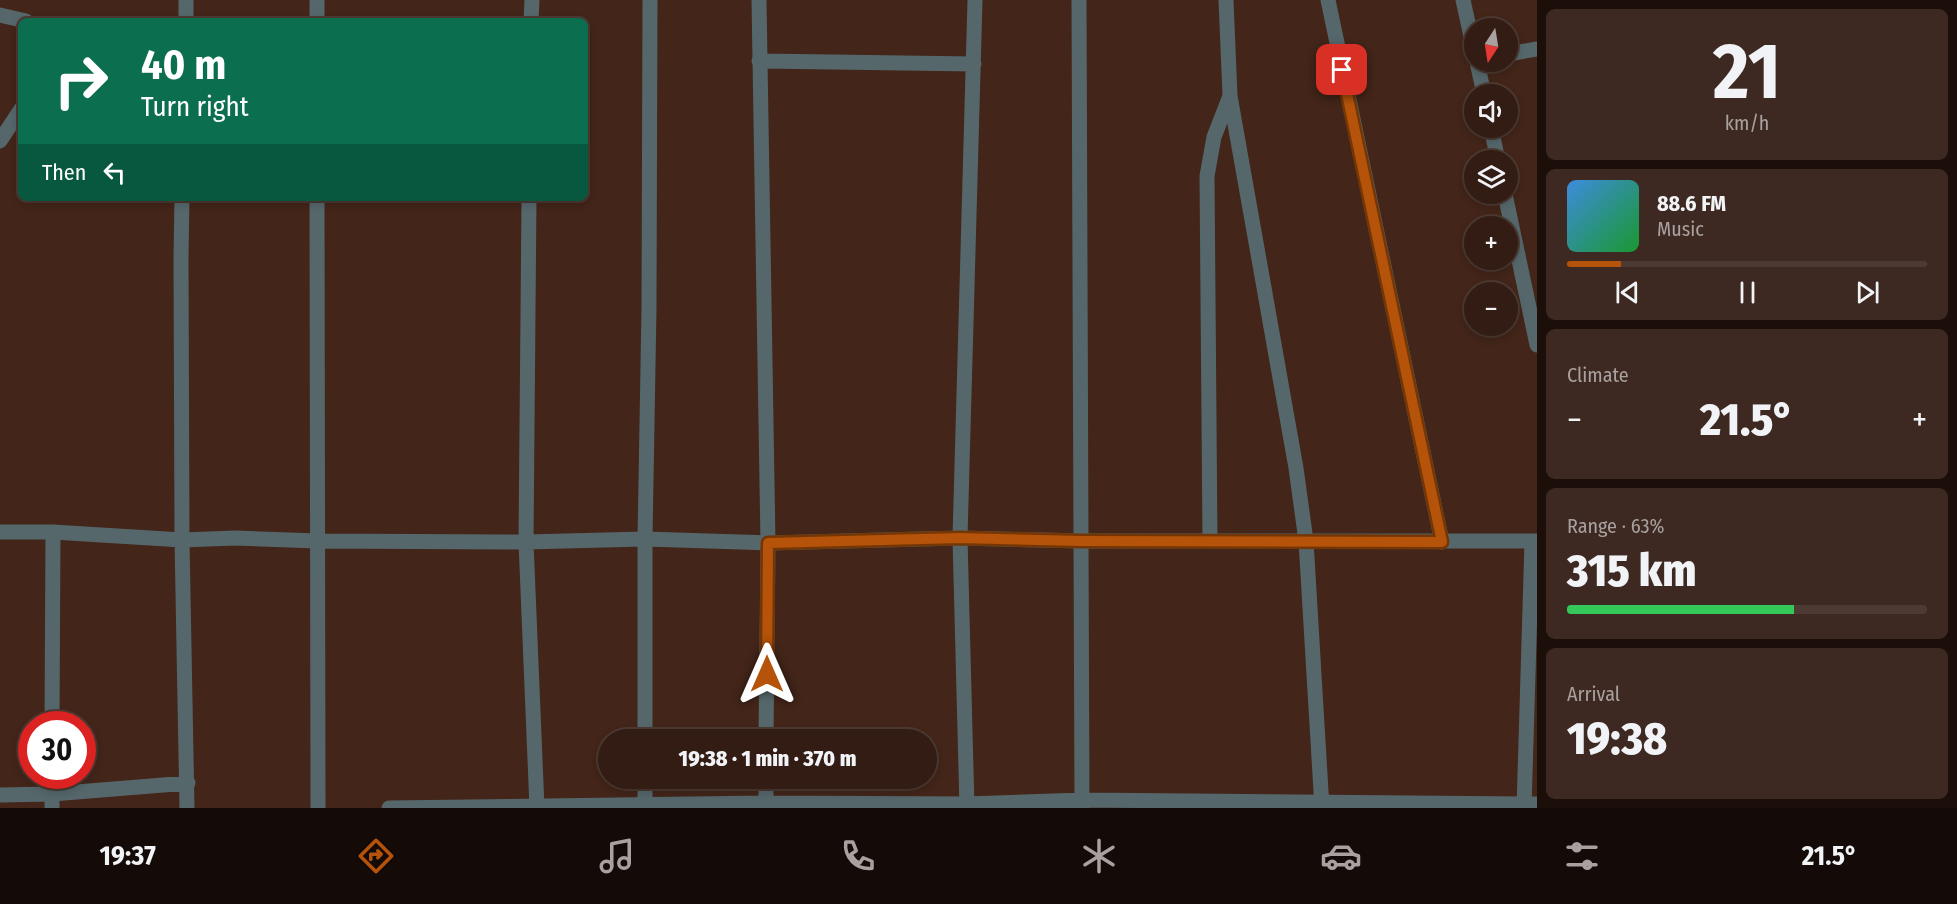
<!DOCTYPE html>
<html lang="en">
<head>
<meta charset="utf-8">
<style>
	body { margin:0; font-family:"Fira Sans Condensed",sans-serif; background:#3d2921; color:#f1f3f6; height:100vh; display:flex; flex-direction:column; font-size:22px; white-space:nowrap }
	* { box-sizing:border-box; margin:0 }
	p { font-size:20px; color:#a8a1a0 }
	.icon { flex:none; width:33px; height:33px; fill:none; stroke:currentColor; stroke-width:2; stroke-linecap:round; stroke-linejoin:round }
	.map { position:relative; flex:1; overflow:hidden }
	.sheet { display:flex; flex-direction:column; gap:9px; padding:9px; background:#1c0f0a; width:420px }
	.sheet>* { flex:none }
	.hud { position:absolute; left:18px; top:18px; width:570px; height:183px; border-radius:9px; box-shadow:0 3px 9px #0003,0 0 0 2px #4d3a33; background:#0b6e4f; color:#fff; overflow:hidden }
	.needle { width:39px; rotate:192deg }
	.controls { position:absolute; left:1464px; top:18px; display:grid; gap:12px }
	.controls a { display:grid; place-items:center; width:54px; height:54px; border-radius:50%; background:#321c13; box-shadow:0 3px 9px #0003,0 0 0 2px #4d3a33; font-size:30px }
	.speed { position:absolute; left:18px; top:711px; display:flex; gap:12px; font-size:30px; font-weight:700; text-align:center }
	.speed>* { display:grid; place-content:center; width:78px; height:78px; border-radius:50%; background:#321c13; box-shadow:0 3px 9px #0003,0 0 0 2px #4d3a33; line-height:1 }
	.speed .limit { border:9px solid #d22; background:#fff; color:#111 }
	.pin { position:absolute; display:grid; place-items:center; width:51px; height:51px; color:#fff; margin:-26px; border-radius:12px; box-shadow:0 3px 9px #0006 }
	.me { position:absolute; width:66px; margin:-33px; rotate:0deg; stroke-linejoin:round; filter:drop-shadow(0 0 4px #0008) }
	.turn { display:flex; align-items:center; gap:21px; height:126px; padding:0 24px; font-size:27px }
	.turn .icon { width:78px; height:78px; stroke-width:2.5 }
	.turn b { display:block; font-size:42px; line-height:51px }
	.then { display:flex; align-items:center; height:57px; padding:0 24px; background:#0003; gap:12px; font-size:22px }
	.big { font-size:45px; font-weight:800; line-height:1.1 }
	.sheet .tile { flex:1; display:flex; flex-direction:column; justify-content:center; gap:9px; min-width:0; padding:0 21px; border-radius:9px; background:#3d2921 }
	.sheet .dial { align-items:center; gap:0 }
	.dial b { font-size:78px; line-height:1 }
	.song { display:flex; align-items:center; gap:18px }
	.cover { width:72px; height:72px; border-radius:9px; background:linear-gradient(135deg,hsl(210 70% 55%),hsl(130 70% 35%)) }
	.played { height:6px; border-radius:3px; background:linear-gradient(90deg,#b45309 15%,#4d3a33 15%) }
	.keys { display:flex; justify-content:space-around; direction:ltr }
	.heat { display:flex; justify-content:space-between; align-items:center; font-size:33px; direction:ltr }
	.charge { height:9px; border-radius:4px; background:linear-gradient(90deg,#34c759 63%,#4d3a33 0) }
	.trip { position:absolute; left:598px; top:729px; width:339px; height:60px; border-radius:30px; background:#321c13; box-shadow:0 3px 9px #0003,0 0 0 2px #4d3a33; font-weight:800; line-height:60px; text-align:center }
	.tabs { display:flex; height:96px; justify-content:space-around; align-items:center; background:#140b08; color:#a8a1a0 }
	.tabs .icon { width:42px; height:42px }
	.tabs .selected { color:#b45309 }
	.tabs b { font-size:27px; color:#f1f3f6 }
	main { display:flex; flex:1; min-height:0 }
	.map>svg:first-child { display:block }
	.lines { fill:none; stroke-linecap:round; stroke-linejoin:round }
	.minor { stroke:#55676b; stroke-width:15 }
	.route-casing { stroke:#753606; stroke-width:15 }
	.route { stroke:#b45309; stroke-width:10 }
</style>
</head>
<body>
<main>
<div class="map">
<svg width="1537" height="808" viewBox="0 0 1537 808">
	<rect width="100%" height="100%" fill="#432519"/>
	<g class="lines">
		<path class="minor" d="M186 0V21
			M317 0V21
			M759 0 768 543 766 740
			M1079 0 1082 808
			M1226 0 1230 96 1296 468 1306 541 1322 808
			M1328 0 1442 542
			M1463 0 1474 50
			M0 15 26 21
			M531 21 532 0
			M1508 54 1537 49
			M759 61 974 64
			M1477 62 1484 94
			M1491 128 1498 160
			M0 141 21 109
			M1505 194 1537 345
			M182 198 181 257 182 540 187 808
			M317 198 318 808
			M529 198 526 542 537 808
			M0 532H53L182 540 235 538 318 541 526 542 645 539 768 543 960 538 1082 541H1537
			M1210 541 1207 176 1214 137 1230 96
			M52 724 53 532
			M645 740V539L649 308 650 0
			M645 778V808
			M0 795 52 794 188 783
			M52 808V776
			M389 808 766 803 967 804 1082 800 1537 804
			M766 808V778
			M967 808 960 538 975 0
			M1524 808 1532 541"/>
	</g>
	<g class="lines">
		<g class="route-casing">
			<path id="route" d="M767 674 768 543 960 538 1082 541 1442 542 1342 70"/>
		</g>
		<use href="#route" class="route"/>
	</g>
</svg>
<div class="controls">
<a><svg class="needle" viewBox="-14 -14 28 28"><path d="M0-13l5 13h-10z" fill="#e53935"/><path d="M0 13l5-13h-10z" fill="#a8a1a0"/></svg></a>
<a><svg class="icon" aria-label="sound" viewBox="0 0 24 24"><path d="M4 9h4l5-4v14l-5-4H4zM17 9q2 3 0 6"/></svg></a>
<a><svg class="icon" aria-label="layers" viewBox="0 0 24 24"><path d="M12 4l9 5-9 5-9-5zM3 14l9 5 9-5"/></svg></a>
<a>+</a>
<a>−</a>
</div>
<div class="speed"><div class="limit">30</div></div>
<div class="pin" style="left:1342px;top:70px;background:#d93025"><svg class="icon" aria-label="arrive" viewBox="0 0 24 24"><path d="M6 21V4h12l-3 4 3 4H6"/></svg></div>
<svg class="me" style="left:767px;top:674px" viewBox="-20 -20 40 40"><path d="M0-17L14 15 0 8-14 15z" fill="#b45309" stroke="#fff" stroke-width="4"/></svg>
<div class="trip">19:38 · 1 min · 370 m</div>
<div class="hud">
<div class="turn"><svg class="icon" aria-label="right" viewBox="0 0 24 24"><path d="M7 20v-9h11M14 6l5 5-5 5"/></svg><div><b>40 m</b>Turn right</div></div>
<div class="then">Then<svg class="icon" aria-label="left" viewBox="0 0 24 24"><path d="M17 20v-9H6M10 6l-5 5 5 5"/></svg></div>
</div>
</div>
<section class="sheet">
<div class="tile dial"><b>21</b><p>km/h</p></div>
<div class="tile">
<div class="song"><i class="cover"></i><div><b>88.6 FM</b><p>Music</p></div></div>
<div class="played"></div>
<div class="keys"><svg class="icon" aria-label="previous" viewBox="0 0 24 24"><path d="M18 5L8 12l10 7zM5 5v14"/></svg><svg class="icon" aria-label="pause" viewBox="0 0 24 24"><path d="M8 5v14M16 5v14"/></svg><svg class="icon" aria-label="next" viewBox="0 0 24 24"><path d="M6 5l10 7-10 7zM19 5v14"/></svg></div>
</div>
<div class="tile"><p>Climate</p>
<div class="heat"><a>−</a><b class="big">21.5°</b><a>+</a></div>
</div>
<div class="tile"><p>Range · 63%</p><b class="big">315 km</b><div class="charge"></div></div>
<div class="tile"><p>Arrival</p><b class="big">19:38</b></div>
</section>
</main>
<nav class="tabs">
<b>19:37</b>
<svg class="icon selected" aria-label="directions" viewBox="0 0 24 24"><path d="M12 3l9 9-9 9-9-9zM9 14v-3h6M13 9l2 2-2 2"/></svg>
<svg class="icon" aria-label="music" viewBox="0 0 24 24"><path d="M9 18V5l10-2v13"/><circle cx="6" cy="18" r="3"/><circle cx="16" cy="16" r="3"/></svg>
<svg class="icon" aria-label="phone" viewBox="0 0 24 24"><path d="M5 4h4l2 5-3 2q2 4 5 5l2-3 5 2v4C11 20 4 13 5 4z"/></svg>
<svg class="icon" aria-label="climate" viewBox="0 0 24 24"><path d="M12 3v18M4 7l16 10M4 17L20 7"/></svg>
<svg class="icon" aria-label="car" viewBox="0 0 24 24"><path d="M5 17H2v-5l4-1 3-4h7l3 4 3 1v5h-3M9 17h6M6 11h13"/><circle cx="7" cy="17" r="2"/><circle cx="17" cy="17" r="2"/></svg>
<svg class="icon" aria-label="filters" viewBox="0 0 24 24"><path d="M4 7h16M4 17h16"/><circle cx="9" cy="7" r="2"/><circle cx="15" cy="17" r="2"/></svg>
<b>21.5°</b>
</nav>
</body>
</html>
